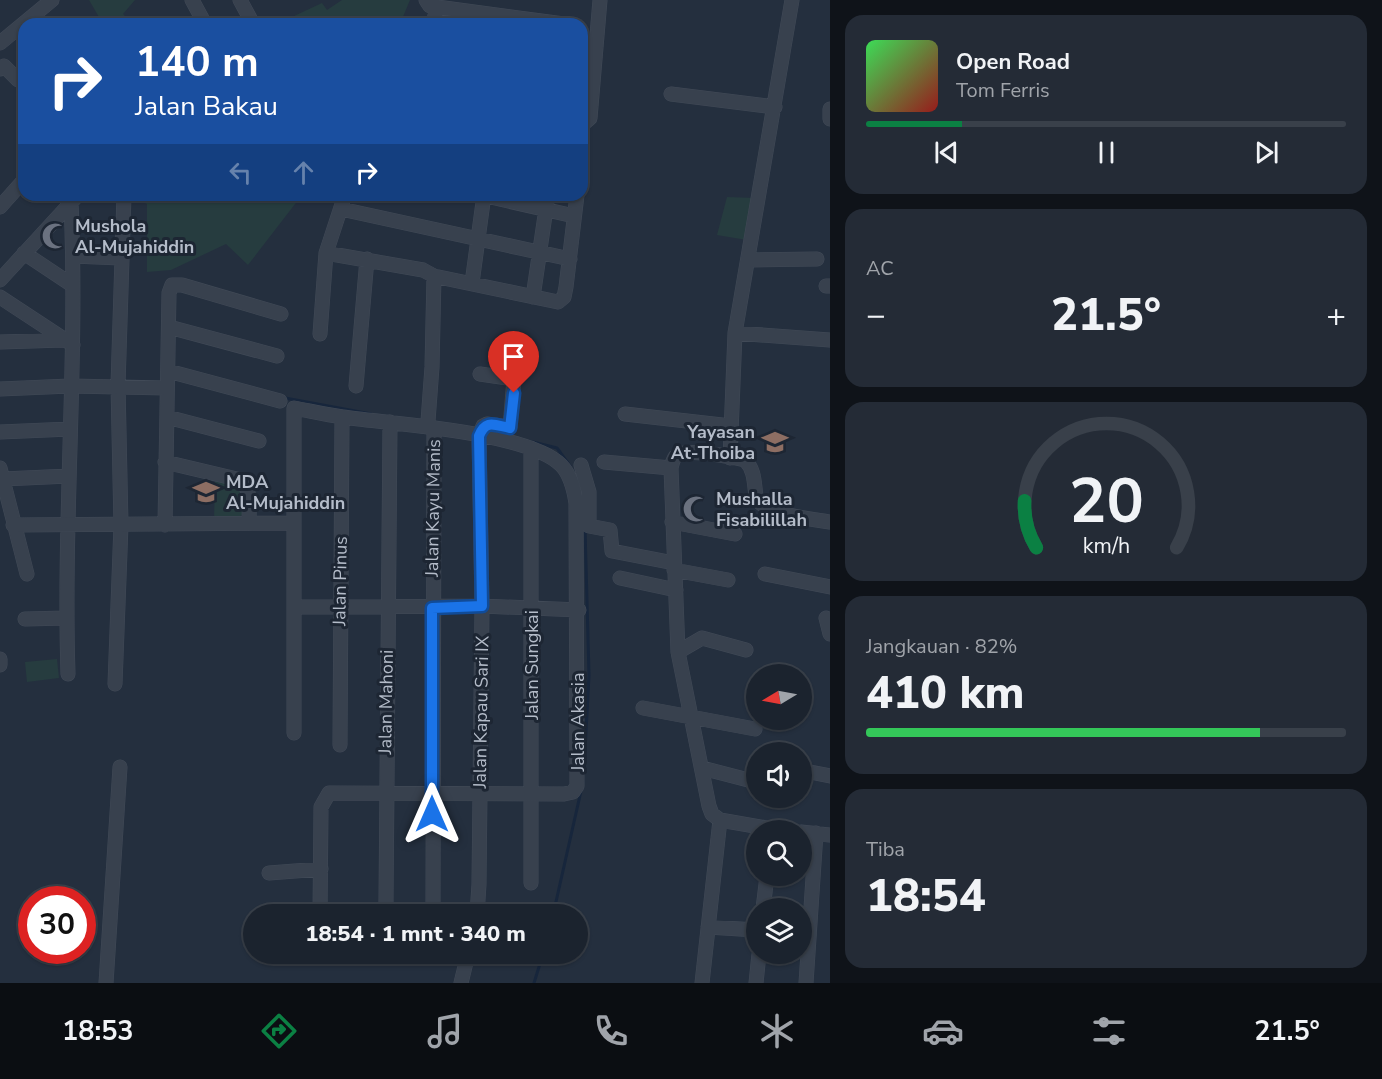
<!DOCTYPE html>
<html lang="id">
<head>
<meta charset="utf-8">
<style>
	body { margin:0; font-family:"Nunito Sans",sans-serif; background:#242b36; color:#f1f3f6; height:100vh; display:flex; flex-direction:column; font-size:22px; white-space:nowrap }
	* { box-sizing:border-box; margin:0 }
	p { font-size:20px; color:#a0a4aa }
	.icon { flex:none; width:33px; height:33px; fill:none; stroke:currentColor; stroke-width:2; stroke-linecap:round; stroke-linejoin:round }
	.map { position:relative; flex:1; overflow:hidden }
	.sheet { display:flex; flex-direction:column; gap:15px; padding:15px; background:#0f1319; width:552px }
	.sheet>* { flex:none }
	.banner { position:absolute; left:18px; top:18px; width:570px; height:183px; border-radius:18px; box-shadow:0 2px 4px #0004,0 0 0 2px #39404a; background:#1a4fa0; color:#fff; overflow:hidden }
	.needle { width:39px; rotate:260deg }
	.tools { position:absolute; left:746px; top:664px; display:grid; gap:12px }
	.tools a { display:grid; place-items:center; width:66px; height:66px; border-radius:50%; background:#1b232e; box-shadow:0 2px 4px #0004,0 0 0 2px #39404a; font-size:30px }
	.speed { position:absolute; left:18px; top:886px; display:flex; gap:12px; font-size:30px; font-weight:700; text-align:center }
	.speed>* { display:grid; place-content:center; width:78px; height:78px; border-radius:50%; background:#1b232e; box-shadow:0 2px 4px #0004,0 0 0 2px #39404a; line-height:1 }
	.speed .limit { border:9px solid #d22; background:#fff; color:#111 }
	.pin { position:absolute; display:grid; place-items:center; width:51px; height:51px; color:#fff; margin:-62px -26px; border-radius:50% 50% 50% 0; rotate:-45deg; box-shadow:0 0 6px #0007 }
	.pin .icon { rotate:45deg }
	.me { position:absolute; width:66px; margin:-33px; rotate:0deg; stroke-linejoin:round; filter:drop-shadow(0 0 4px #0008) }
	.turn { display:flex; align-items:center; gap:21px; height:126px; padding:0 18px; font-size:27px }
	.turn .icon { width:78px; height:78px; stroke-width:2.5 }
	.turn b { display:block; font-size:42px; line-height:51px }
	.lanes { display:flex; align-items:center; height:57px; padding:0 18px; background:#0003; justify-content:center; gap:30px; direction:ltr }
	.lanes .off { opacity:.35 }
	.big { font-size:45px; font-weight:800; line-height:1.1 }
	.sheet .card { flex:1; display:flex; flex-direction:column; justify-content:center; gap:9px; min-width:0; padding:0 21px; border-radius:18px; background:#242b36 }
	.sheet .dial { align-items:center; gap:0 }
	.dial svg { height:156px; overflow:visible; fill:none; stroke:#39404a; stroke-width:7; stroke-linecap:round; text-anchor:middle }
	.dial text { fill:#f1f3f6; stroke:none }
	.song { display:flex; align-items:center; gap:18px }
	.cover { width:72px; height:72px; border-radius:9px; background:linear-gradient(135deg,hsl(130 70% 55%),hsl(0 70% 35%)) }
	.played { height:6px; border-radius:3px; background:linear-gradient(90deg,#0b8043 20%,#39404a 20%) }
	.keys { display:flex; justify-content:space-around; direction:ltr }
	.heat { display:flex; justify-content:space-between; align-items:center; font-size:33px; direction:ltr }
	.charge { height:9px; border-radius:4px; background:linear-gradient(90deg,#34c759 82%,#39404a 0) }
	.trip { position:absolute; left:243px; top:904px; width:345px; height:60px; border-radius:30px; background:#1b232e; box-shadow:0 2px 4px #0004,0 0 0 2px #39404a; font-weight:800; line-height:60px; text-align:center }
	.dock { display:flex; height:96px; justify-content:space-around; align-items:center; background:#0b0e12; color:#a0a4aa }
	.dock .icon { width:42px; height:42px }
	.dock .current { color:#0b8043 }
	.dock b { font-size:27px; color:#f1f3f6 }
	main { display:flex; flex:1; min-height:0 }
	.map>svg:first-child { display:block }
	.green { fill:#263c3f }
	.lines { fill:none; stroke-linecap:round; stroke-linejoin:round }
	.stream { stroke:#17263c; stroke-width:3 }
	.minor-casing { stroke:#414a57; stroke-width:15 }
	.minor { stroke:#38414e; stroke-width:14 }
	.route-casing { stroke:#114b97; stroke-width:15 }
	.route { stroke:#1a73e8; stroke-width:10 }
	.labels { text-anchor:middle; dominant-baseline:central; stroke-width:6; stroke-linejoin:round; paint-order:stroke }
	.poi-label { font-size:18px; font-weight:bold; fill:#b4bcc9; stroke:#1d2633; text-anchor:start }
	.street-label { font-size:18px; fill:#b4bcc9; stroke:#1d2633 }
</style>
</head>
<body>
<main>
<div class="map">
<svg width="830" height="983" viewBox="0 0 830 983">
	<rect width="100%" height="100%" fill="#242f3e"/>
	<path class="green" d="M89 0H135L123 14 132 23 145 19 149 24H103Z
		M342 0H410L400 24H277L322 3 327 10Z
		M129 195H302L248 265 226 244 171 270 147 272V204Z
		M727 197 755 198 747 240 717 235Z
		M215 478 244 488 243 513 238 519 214 521Z
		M57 659 59 678 27 682 25 662Z"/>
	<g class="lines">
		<path class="stream" d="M285 398 371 414
			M533 442 557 448 570 466
			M584 770 589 675 585 528
			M553 915 581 791
			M534 983 543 954"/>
		<g class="minor-casing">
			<path id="minor" d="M192 0 205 24
				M240 0 253 24
				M426 0 430 6 564 24
				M433 24 437 7
				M0 43 52 0
				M0 69 4 66 18 80 24 81
				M671 94 775 107
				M830 109V119
				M582 125 590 118 600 0
				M482 195 574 216
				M0 207 24 180
				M341 209 570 259
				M24 253 72 285
				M326 253 423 270 434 276 558 302 564 297 566 287 577 195
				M73 256 120 258
				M748 260 817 259
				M0 280 78 195
				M472 283 484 195
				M826 286H830
				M0 297 73 345
				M533 297 548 195
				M169 327 277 356
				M735 333 792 0
				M320 334 326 253 345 195
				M0 342 63 340
				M168 371 280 401
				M356 386 367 259
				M0 389 70 386 167 388
				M625 414 731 426
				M167 417 259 441
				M428 421 432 367 434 276
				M390 422 386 902 388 909 395 914 433 912 459 915
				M0 432 70 429
				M531 448V883
				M730 458 735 333 830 340
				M165 462 241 480C252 491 249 507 249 521
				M604 462 671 468
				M581 465 589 492V526L610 530 612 551 674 563
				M0 468 27 574
				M3 479 69 476
				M672 522 735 534
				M13 525 294 523
				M165 525 169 293 172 285H182L281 314
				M674 570 728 580
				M765 574 830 587
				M620 578 676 590
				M294 607 482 606 579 610
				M826 618 830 634
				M25 619 66 618
				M678 652 702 638 746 650
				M0 659V665
				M68 674C63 517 78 359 71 202
				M115 684 121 525 118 385 124 195
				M643 708 755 729
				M294 733V408C310 411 327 415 343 417 392 424 528 432 561 465 571 475 574 490 576 503L577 786 573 792 564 794 329 793 321 807 320 915
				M340 745 342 417
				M702 768 756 782
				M805 771 830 776
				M784 831 720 820 712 814 709 806 678 652 671 468C672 464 673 458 677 455 686 448 733 457 745 460 755 470 754 483 756 496 760 515 813 519 830 522
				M801 832 830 835
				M269 873 321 869
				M763 909 767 876
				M433 912 434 428
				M477 915 479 884 482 606 479 436 483 426 487 424 510 427 514 379 480 374
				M708 927 756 930
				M106 983 120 767
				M461 983 468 954
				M702 983 720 820
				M756 983 759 954
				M806 983 816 833"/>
		</g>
		<use href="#minor" class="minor"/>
	</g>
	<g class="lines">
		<g class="route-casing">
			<path id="route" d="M432 814V608L482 606 479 436C486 419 494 425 510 428L514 393"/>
		</g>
		<use href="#route" class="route"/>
	</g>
	<defs>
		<g id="mosque-bare" transform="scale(2.07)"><path d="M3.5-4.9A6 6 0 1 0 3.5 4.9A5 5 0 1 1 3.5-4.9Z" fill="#6b7280" stroke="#1d2633" stroke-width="2.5" paint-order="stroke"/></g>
		<g id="school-bare" transform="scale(2.07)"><path d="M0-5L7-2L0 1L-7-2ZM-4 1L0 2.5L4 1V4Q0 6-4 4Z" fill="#8d6e63" stroke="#1d2633" stroke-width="2.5" paint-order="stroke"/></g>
	</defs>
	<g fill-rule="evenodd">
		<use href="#mosque-bare" x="55" y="236"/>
		<use href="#school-bare" x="775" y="442"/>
		<use href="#school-bare" x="206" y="492"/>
		<use href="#mosque-bare" x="696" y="509"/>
	</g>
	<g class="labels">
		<g class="poi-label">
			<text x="75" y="226">Mushola<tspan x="75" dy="21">Al-Mujahiddin</tspan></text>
			<text x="755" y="432" text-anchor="end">Yayasan<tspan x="755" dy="21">At-Thoiba</tspan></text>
			<text x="226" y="482">MDA<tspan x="226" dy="21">Al-Mujahiddin</tspan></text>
			<text x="716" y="499">Mushalla<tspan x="716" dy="21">Fisabilillah</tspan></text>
		</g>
		<g class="street-label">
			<text transform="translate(433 508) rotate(-89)">Jalan Kayu Manis</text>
			<text transform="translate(340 581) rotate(-89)">Jalan Pinus</text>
			<text transform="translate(532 665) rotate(-90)">Jalan Sungkai</text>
			<text transform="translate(386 702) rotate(-89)">Jalan Mahoni</text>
			<text transform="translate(481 712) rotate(-89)">Jalan Kapau Sari IX</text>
			<text transform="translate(578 722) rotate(-90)">Jalan Akasia</text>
		</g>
	</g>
</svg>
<div class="tools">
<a><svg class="needle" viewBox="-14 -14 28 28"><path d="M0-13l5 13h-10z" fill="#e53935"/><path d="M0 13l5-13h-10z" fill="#a0a4aa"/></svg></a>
<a><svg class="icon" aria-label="sound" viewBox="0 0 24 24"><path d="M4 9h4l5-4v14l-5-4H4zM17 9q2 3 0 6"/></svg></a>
<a><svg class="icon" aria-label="search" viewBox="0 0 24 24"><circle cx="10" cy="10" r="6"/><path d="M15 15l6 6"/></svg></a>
<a><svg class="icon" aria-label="layers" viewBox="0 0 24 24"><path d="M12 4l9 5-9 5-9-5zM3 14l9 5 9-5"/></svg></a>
</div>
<div class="speed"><div class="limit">30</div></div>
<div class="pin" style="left:514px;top:393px;background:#d93025"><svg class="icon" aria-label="arrive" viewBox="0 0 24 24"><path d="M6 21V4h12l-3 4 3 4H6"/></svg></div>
<svg class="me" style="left:432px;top:814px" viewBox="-20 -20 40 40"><path d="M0-17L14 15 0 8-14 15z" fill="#1a73e8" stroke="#fff" stroke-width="4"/></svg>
<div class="trip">18:54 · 1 mnt · 340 m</div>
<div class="banner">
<div class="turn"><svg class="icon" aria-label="right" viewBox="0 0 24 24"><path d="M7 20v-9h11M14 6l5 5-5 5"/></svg><div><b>140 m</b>Jalan Bakau</div></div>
<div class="lanes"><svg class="icon off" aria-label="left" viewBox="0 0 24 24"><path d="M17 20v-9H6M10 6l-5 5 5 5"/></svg><svg class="icon off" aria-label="ahead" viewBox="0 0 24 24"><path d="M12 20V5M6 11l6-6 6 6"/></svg><svg class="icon" aria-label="right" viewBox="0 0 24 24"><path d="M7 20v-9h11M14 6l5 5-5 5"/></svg></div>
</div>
</div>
<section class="sheet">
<div class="card">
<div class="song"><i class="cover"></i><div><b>Open Road</b><p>Tom Ferris</p></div></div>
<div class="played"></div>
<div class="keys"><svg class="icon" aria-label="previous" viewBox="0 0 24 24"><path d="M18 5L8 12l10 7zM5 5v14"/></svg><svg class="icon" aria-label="pause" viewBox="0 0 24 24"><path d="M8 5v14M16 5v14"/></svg><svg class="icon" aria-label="next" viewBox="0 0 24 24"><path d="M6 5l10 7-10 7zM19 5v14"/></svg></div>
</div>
<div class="card"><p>AC</p>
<div class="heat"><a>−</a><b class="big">21.5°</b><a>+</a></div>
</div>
<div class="card dial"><svg viewBox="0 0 100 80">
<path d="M14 69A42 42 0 1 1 86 69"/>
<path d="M14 69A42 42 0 0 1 8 45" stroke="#0b8043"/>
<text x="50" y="56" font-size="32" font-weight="700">20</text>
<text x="50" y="72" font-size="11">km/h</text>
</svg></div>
<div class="card"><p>Jangkauan · 82%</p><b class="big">410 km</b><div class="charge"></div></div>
<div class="card"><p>Tiba</p><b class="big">18:54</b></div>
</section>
</main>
<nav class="dock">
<b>18:53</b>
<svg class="icon current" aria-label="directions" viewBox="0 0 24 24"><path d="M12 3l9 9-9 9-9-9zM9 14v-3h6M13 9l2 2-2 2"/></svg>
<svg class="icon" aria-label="music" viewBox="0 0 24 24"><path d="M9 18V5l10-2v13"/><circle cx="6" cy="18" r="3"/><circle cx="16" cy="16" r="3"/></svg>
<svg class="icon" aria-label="phone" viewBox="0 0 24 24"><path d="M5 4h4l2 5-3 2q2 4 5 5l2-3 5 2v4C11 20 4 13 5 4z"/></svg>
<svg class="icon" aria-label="climate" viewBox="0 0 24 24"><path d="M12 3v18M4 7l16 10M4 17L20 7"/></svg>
<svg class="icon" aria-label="car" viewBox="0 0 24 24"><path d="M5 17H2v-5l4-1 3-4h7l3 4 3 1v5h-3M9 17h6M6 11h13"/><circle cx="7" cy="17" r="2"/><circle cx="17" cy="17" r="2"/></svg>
<svg class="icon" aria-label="filters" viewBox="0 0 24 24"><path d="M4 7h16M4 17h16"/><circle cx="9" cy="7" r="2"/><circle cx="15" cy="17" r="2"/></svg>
<b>21.5°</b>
</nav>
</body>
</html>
